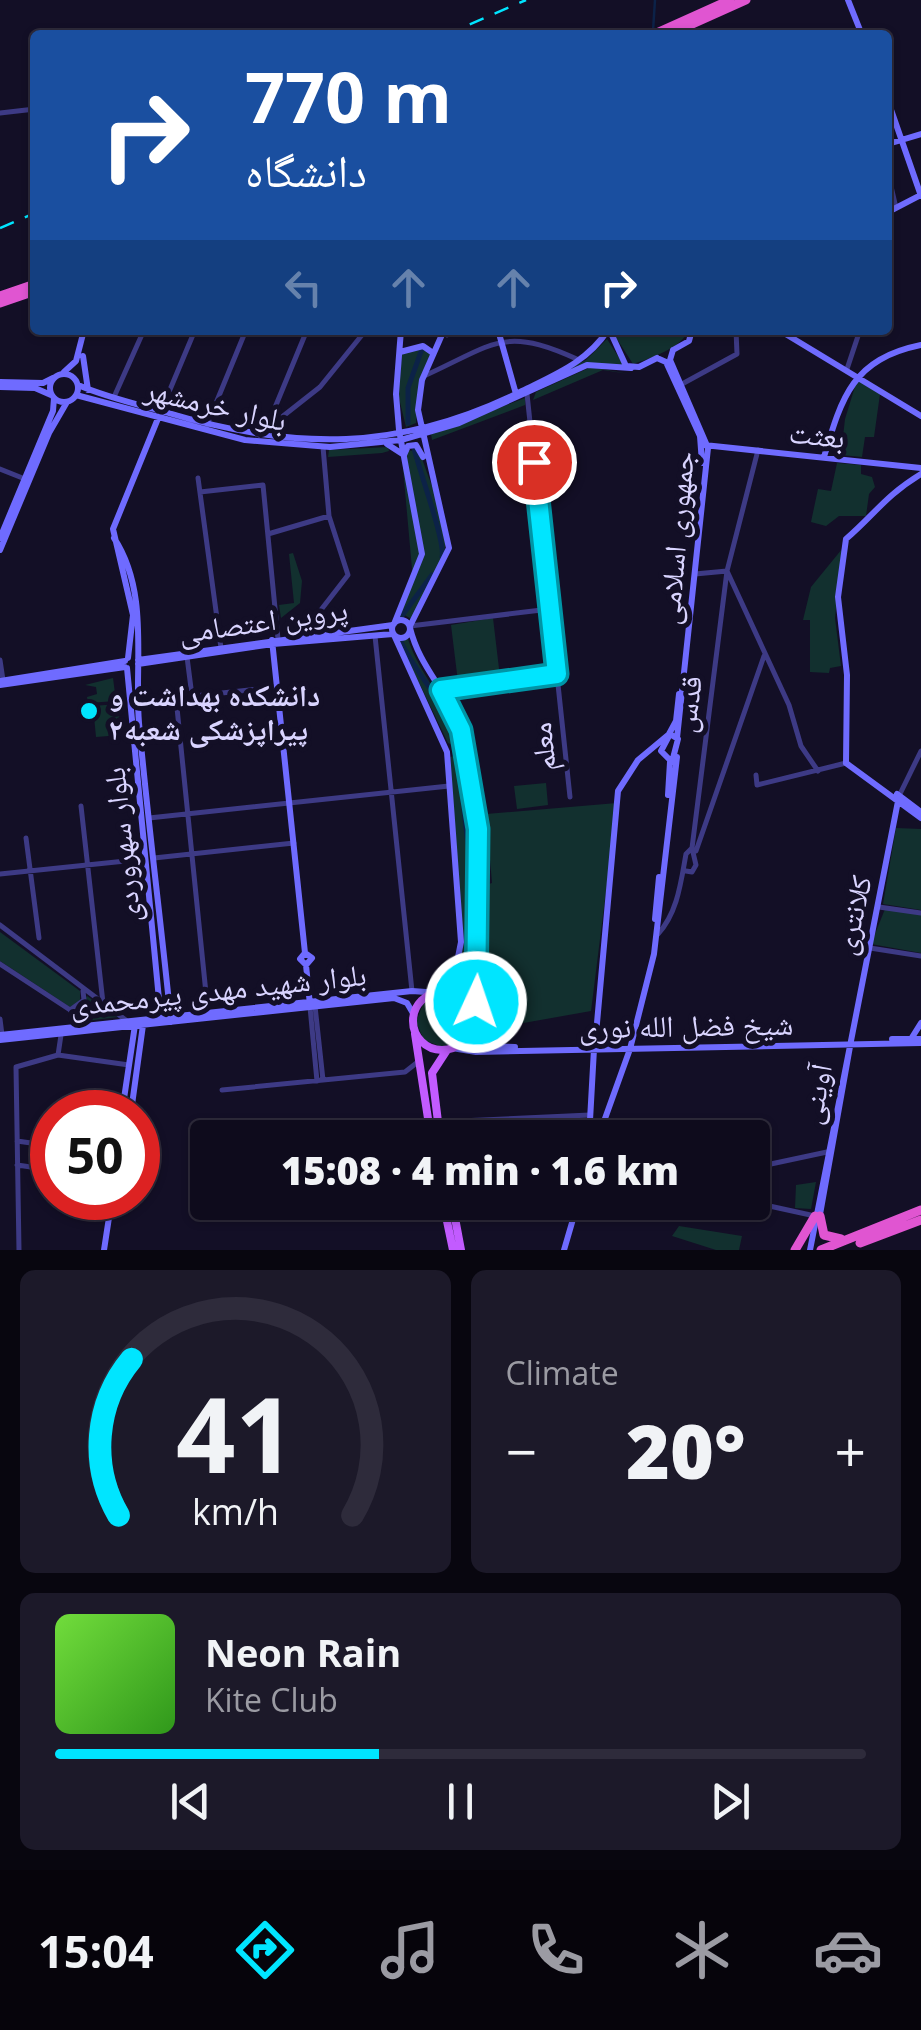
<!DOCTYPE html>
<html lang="en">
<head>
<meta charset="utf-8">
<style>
	body { margin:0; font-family:"Open Sans","Noto Naskh Arabic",sans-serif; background:#1c1929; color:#f1f3f6; height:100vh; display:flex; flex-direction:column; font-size:38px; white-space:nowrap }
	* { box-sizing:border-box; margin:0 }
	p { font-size:32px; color:#9b9ba3 }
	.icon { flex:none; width:55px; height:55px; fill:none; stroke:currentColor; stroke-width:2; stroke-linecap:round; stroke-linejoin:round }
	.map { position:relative; height:1250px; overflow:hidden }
	.drawer { display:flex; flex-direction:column; gap:20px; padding:20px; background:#08060f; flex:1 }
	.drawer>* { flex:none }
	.banner { position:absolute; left:30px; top:30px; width:862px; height:305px; border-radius:10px; box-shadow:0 2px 8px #0004,0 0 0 2px #2e2b3b; background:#1a4fa0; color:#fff; overflow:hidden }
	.speed { position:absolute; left:30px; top:1090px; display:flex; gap:20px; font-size:50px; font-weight:700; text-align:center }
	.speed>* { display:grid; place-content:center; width:130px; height:130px; border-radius:50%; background:#0e0b1c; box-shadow:0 2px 8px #0004,0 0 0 2px #2e2b3b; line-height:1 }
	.speed .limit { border:15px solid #d22; background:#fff; color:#111 }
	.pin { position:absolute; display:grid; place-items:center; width:85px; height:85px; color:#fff; margin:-42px; border:5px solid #fff; border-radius:50%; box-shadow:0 2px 10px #0007 }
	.me { position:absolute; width:110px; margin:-55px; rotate:3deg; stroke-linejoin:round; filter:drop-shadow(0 0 8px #0008) }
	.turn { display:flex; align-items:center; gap:35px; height:210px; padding:0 50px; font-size:45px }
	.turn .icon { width:130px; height:130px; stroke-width:2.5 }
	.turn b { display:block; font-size:70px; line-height:85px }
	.lanes { display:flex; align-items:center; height:95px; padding:0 50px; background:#0003; justify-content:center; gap:50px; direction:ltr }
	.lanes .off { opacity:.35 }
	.big { font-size:75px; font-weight:800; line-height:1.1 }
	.drawer .card { flex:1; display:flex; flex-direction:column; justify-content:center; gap:15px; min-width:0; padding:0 35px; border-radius:15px; background:#1c1929 }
	.drawer .dial { align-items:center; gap:0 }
	.dial svg { height:260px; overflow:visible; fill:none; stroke:#2e2b3b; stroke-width:7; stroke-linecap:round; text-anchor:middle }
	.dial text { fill:#f1f3f6; stroke:none }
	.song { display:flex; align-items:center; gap:30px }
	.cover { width:120px; height:120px; border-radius:15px; background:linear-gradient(135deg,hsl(100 70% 55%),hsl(110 70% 35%)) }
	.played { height:10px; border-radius:5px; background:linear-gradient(90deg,#00e5ff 40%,#2e2b3b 40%) }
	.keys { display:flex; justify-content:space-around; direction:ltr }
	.heat { display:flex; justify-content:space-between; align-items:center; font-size:55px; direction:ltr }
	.drawer .tiles { flex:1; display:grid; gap:20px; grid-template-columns:1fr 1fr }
	.card:last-child { grid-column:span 2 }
	.trip { position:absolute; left:190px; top:1120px; width:580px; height:100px; border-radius:10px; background:#0e0b1c; box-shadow:0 2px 8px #0004,0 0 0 2px #2e2b3b; font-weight:800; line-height:100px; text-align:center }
	.tab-bar { display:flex; height:160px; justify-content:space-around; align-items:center; background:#06040b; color:#9b9ba3 }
	.tab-bar .icon { width:70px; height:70px }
	.tab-bar .active { color:#00e5ff }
	.tab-bar b { font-size:45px; color:#f1f3f6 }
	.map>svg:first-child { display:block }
	.green { fill:#12302f }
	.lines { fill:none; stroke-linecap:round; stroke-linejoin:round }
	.stream { stroke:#0c2248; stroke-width:2.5 }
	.canal { stroke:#0c2248; stroke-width:5 }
	.tertiary { stroke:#3d3a85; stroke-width:5 }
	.secondary { stroke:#6f6bff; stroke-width:6 }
	.primary { stroke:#c25bff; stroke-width:8 }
	.trunk { stroke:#e055d1; stroke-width:9 }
	.rail { stroke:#00e5ff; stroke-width:2.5; stroke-dasharray:15 12; stroke-linecap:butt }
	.route-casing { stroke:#0095a6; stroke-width:25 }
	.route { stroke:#00e5ff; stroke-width:18 }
	.poi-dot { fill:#00e5ff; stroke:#130f26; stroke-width:4 }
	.labels { text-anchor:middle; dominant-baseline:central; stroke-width:10; stroke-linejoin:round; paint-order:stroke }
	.street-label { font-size:30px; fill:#d9d4ff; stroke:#130f26 }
	.poi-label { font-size:30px; font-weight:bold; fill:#d9d4ff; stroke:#130f26; text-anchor:start }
</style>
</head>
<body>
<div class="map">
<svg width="921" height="1250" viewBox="0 0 921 1250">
	<rect width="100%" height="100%" fill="#130f26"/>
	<path class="green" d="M617 330H688C684 347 649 359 633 364L615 336Z
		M607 339 625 367 587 363 488 408 586 360Z
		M427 348 431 353 420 380 416 423 406 427 398 394 402 353Z
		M591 367 629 374 603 370 533 400 536 392Z
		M857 380 880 394 874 437H865L862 457 841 455 845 419Z
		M525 398V405L432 440 431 434Z
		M388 447 389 451 382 453 328 457 329 450Z
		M419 450C450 540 461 533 413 620L401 613 413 580 402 457 406 451Z
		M837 463 861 465V474L872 477 875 487 869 494 866 516H839L826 526 811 522 818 489 831 491Z
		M842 549 835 618 841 666 830 668 829 673 810 672V620H803L811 587Z
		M293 553 302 581 300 603 281 618 279 605 294 603 289 554Z
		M493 618 500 677 458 682 451 625Z
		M398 639H408C420 676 448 702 461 742L458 747 448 743Z
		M113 678 116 701 88 703 87 697 97 694 96 687 85 685Z
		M118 704 121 735 96 737 93 706Z
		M457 755 464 757C480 837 481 919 469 999L448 988 462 954 450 757Z
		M546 783 548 805 517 809 514 786Z
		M617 803 591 1011 484 1030 486 885 492 883 486 814Z
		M896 828 921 829V910L883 904Z
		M885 909 921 915V953L871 944Z
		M0 932 80 991V1003L70 1007 0 961Z
		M441 995 460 1002 468 1021 461 1039 442 1047 424 1040 416 1022 423 1004Z
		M87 996 118 1017 86 1021 76 1011Z
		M816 1182 811 1209 795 1208 796 1185Z
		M679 1226 742 1236 739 1250H716L672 1236Z"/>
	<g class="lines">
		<path class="stream" d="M653 31 655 0"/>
		<path class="canal" d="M408 423V388L423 346
			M414 448C419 470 446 543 442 557
			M401 617 432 575
			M401 642C417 677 450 705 456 745
			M458 757C463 815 486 934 460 984"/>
		<path class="tertiary" d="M0 113 35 109
			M888 173 896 208
			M888 221 891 211
			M447 335 448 330
			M847 369 860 330
			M424 376C495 344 503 325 579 360
			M682 384 737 354 736 330
			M527 394 570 797
			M114 397 144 330
			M161 411 195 330
			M269 422 307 330
			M207 425 246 330
			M259 435 320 387 366 330
			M0 469 25 479
			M198 478 221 648
			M200 492 263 485 278 639
			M268 534 329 516
			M727 571 789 705 801 746 818 771
			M695 574 727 571
			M410 626 550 609
			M315 635 317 615 348 575 329 516 323 447
			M375 636 412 991
			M187 657 192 696
			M0 660 3 680
			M441 690 557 674
			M756 775 757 785 846 763
			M899 796 921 751
			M81 806 103 1003
			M149 818 449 786
			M26 838 39 938
			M692 848 727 571 758 450
			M696 851 764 656
			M154 858 294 843
			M0 874 145 859
			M879 907 921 913
			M0 925 127 1021
			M658 934C678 912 681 881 686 854L692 848 696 865 692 872 686 871
			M870 948 921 956
			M0 964 81 1017V1026
			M315 1006 323 1080
			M310 1007 317 1081
			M70 1010 84 1000 83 991
			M208 1013 176 698 276 687
			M0 1019 2 1035
			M58 1055 61 1035
			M222 1090 405 1072 419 1061
			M438 1122 590 1115
			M17 1141 52 1146
			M17 1165 52 1170
			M752 1168 827 1152
			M751 1202 815 1216
			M453 1208 487 1202
			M19 1250 16 1067 58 1055 129 1065"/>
		<path class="secondary" d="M848 0 862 35
			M888 101 921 196
			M888 144 921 134
			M888 212 921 195
			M498 330 516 394
			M779 330 921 416
			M610 331 626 366 639 367 657 358
			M673 350 670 360 708 448 677 738
			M673 350 689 341 692 330
			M400 352 423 346 433 353
			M83 356 88 390
			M657 358 666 362 700 436 702 463
			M64 372 76 361 84 330
			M50 388a14 14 0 1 1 28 0a14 14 0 1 1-28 0Z
			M0 382 43 383 53 378
			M78 385C106 397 136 404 165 412 295 451 399 452 522 391 556 374 587 362 608 330
			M0 387 35 388 51 395
			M76 395 245 440 330 447 401 440 459 423 587 365 631 368
			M387 444 404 455 408 446 416 445 423 457
			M704 445 921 468
			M824 457C842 396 853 359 921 345
			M0 538 53 411 54 398
			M114 538C150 593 134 664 139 723 148 823 161 922 171 1022
			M0 550 49 433 67 402
			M392 629a9 9 0 1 1 18 0a9 9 0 1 1-18 0Z
			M394 624 422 554 399 430 396 394 401 330
			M410 626 449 548 418 410 422 380 444 330
			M410 628C420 668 445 687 458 724 486 800 485 938 470 1017
			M272 640 305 953 300 959 306 965 312 958 305 953
			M128 658 133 615 113 529 159 416
			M138 660 393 625
			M138 664 273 644 393 634
			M127 668 161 1020
			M0 681 125 661
			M0 685 125 667
			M669 734 676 721 679 694
			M670 734 678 739 672 762 661 751Z
			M846 763 847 675 838 597 846 539C876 513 885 496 921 474
			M846 763 921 818
			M897 794 921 812
			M668 795 670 762
			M655 919 659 877
			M306 965 310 1005
			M475 1000 481 1029 498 1044
			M471 1023 489 1046 515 1047
			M0 1035 412 991 440 993 455 972 461 942 447 752 394 635
			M892 1039H921
			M911 1039 921 1023
			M0 1040 394 998 407 1003 414 1015
			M595 1045 618 791 638 760 668 735
			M452 1048 476 1052 921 1043
			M122 1112 135 1025
			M131 1112 143 1025
			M589 1138 594 1049
			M598 1138 630 1049 654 954 677 757
			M819 1220 851 1041
			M104 1250 112 1198
			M564 1250 578 1202
			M810 1250 899 796"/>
		<path class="primary" d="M413 1021a29 29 0 1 1 58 0a29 29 0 1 1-58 0Z
			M415 1034 431 1138
			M440 1138 432 1073 447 1050
			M443 1202 453 1250
			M452 1202 461 1250"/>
		<path class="trunk" d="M652 35 730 0
			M668 35 746 0
			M0 296 35 284
			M0 303 35 291
			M820 1216 824 1235 841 1239
			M860 1243 921 1220
			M795 1250 815 1216
			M821 1250 921 1210"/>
		<path class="rail" d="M445 35 526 0
			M0 228 35 213"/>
	</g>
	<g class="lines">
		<g class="route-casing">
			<path id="route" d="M476 1002 478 829 461 730 441 690 557 674 534 462"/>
		</g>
		<use href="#route" class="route"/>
	</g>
	<circle class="poi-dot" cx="89" cy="711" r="10"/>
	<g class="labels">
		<g class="street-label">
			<text transform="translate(216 404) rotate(13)">بلوار خرمشهر</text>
			<text transform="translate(817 434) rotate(6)">بعثت</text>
			<text transform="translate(675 538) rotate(-85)">جمهوری اسلامی</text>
			<text transform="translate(263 620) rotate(-8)">پروین اعتصامی</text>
			<text transform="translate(687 704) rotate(-82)">قدس</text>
			<text transform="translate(542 747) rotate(-96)">معلم</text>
			<text transform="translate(121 845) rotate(-96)">بلوار سهروردی</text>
			<text transform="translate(852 915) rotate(-77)">کلانتری</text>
			<text transform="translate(218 989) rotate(-6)">بلوار شهید مهدی پیرمحمدی</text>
			<text transform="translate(686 1025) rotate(-1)">شیخ فضل الله نوری</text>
			<text transform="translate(815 1094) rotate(-79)">آوینی</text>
		</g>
		<g class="poi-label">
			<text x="109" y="694">دانشکده بهداشت و<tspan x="109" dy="34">پیراپزشکى شعبه۲</tspan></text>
		</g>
	</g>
</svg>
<div class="speed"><div class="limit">50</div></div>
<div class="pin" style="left:534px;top:462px;background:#d93025"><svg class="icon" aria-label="arrive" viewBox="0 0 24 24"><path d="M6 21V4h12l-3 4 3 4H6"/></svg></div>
<svg class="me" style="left:476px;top:1002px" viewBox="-20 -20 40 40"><circle r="17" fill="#00e5ff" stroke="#fff" stroke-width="3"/><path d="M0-11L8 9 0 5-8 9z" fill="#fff"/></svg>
<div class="trip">15:08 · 4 min · 1.6 km</div>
<div class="banner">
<div class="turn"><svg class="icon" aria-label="right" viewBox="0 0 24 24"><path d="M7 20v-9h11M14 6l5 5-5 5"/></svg><div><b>770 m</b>دانشگاه</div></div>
<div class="lanes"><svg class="icon off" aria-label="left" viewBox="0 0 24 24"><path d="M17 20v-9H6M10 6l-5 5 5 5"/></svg><svg class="icon off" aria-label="ahead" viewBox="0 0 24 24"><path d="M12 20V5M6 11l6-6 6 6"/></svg><svg class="icon off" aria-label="ahead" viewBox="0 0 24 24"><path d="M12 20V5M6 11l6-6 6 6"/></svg><svg class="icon" aria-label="right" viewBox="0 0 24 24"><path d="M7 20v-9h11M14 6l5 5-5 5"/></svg></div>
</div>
</div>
<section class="drawer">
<div class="tiles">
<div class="card dial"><svg viewBox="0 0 100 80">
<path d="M14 69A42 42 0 1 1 86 69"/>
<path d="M14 69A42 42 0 0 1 18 21" stroke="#00e5ff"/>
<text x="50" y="56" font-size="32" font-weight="700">41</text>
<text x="50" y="72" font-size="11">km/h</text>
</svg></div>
<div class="card"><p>Climate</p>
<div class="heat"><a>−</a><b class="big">20°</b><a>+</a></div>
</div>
<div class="card">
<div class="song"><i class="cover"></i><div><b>Neon Rain</b><p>Kite Club</p></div></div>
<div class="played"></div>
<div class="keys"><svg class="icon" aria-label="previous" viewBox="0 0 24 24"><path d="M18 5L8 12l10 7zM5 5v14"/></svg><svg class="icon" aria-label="pause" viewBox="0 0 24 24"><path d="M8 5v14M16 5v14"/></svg><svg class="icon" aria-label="next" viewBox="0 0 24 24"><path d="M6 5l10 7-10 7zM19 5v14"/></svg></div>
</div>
</div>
</section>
<nav class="tab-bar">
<b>15:04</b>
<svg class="icon active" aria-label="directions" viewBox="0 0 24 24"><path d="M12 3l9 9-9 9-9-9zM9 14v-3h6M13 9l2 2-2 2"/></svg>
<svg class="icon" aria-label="music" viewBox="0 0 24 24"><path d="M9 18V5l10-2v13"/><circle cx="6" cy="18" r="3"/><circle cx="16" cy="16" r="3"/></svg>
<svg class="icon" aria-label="phone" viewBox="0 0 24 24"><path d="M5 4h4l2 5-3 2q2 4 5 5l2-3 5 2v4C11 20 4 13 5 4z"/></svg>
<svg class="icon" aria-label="climate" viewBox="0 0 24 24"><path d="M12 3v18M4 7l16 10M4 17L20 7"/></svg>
<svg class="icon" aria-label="car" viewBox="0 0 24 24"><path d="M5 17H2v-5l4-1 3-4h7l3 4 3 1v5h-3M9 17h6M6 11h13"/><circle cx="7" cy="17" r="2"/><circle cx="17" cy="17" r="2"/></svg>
</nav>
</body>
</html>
